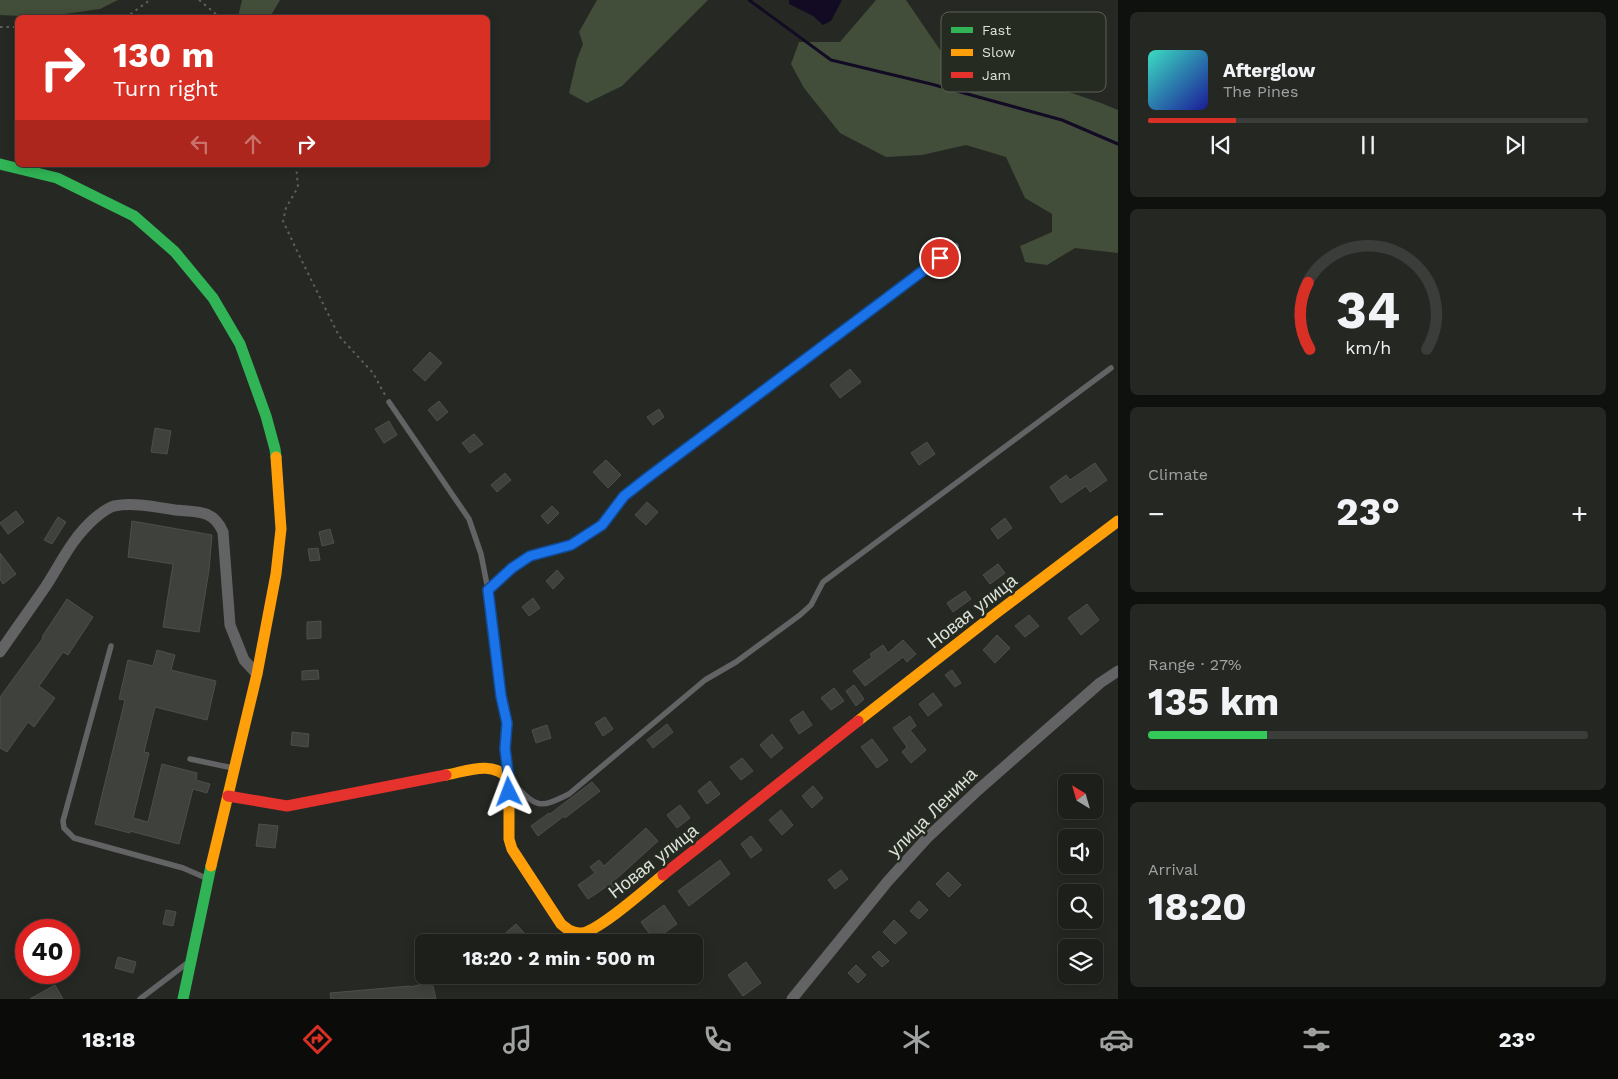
<!DOCTYPE html>
<html lang="en">
<head>
<meta charset="utf-8">
<style>
	body { margin:0; font-family:"Work Sans",sans-serif; background:#252723; color:#f1f3f6; height:100vh; display:flex; flex-direction:column; font-size:19px; white-space:nowrap }
	* { box-sizing:border-box; margin:0 }
	p { font-size:16px; color:#a0a2a2 }
	.icon { flex:none; width:28px; height:28px; fill:none; stroke:currentColor; stroke-width:2; stroke-linecap:round; stroke-linejoin:round }
	.map { position:relative; flex:1; overflow:hidden }
	.details { display:flex; flex-direction:column; gap:12px; padding:12px; background:#0f110e; width:500px }
	.details>* { flex:none }
	.banner { position:absolute; left:15px; top:15px; width:475px; height:152px; border-radius:8px; box-shadow:0 2px 12px #0003,0 0 0 1px #3a3d39; background:#d93025; color:#fff; overflow:hidden }
	.needle { width:32px; rotate:323deg }
	.tools { position:absolute; left:1058px; top:774px; display:grid; gap:10px }
	.tools a { display:grid; place-items:center; width:45px; height:45px; border-radius:8px; background:#1c1f1a; box-shadow:0 2px 12px #0003,0 0 0 1px #3a3d39; font-size:25px }
	.speed { position:absolute; left:15px; top:919px; display:flex; gap:10px; font-size:25px; font-weight:700; text-align:center }
	.speed>* { display:grid; place-content:center; width:65px; height:65px; border-radius:50%; background:#1c1f1a; box-shadow:0 2px 12px #0003,0 0 0 1px #3a3d39; line-height:1 }
	.speed .limit { border:8px solid #d22; background:#fff; color:#111 }
	.pin { position:absolute; display:grid; place-items:center; width:42px; height:42px; color:#fff; margin:-21px; border:2px solid #fff; border-radius:50%; box-shadow:0 1px 5px #0007 }
	.me { position:absolute; width:55px; margin:-28px; rotate:357deg; stroke-linejoin:round; filter:drop-shadow(0 0 4px #0008) }
	.turn { display:flex; align-items:center; gap:18px; height:105px; padding:0 15px; font-size:22px }
	.turn .icon { width:65px; height:65px; stroke-width:2.5 }
	.turn b { display:block; font-size:35px; line-height:42px }
	.lanes { display:flex; align-items:center; height:48px; padding:0 15px; background:#0003; justify-content:center; gap:25px; direction:ltr }
	.lanes .off { opacity:.35 }
	.big { font-size:38px; font-weight:700; line-height:1.1 }
	.details .card { flex:1; display:flex; flex-direction:column; justify-content:center; gap:8px; min-width:0; padding:0 18px; border-radius:8px; background:#252723 }
	.details .dial { align-items:center; gap:0 }
	.dial svg { height:130px; overflow:visible; fill:none; stroke:#3a3d39; stroke-width:7; stroke-linecap:round; text-anchor:middle }
	.dial text { fill:#f1f3f6; stroke:none }
	.song { display:flex; align-items:center; gap:15px }
	.cover { width:60px; height:60px; border-radius:8px; background:linear-gradient(135deg,hsl(170 70% 55%),hsl(240 70% 35%)) }
	.played { height:5px; border-radius:2px; background:linear-gradient(90deg,#d93025 20%,#3a3d39 20%) }
	.keys { display:flex; justify-content:space-around; direction:ltr }
	.heat { display:flex; justify-content:space-between; align-items:center; font-size:28px; direction:ltr }
	.charge { height:8px; border-radius:4px; background:linear-gradient(90deg,#34c759 27%,#3a3d39 0) }
	.trip { position:absolute; left:415px; top:934px; width:288px; height:50px; border-radius:8px; background:#1c1f1a; box-shadow:0 2px 12px #0003,0 0 0 1px #3a3d39; font-weight:700; line-height:50px; text-align:center }
	.menu { display:flex; height:80px; justify-content:space-around; align-items:center; background:#0b0c0a; color:#a0a2a2 }
	.menu .icon { width:35px; height:35px }
	.menu .active { color:#d93025 }
	.menu b { font-size:22px; color:#f1f3f6 }
	main { display:flex; flex:1; min-height:0 }
	.map>svg:first-child { display:block }
	.green { fill:#424e39 }
	.water { fill:#120b23 }
	.lines { fill:none; stroke-linecap:round; stroke-linejoin:round }
	.stream { stroke:#120b23; stroke-width:3 }
	.building { fill:#3e413c; stroke:#4d504a }
	.path { stroke:#5e5f5e; stroke-width:2; stroke-dasharray:2.5 4; stroke-linecap:butt }
	.lane { stroke:#636366; stroke-width:5.5 }
	.street { stroke:#636366; stroke-width:11 }
	.fast { stroke:#30b455; stroke-width:11 }
	.slow { stroke:#ff9f0a; stroke-width:11 }
	.jam { stroke:#e5322d; stroke-width:11 }
	.route-casing { stroke:#114b97; stroke-width:12 }
	.route { stroke:#1a73e8; stroke-width:9 }
	.labels { text-anchor:middle; dominant-baseline:central; stroke-width:5; stroke-linejoin:round; paint-order:stroke }
	.street-label { font-size:18px; fill:#dce0d9; stroke:#252b21 }
	.key { fill:#252b21; stroke:#5c6158; stroke-width:1 }
	.key-label { font-size:14px; fill:#dce0d9 }
</style>
</head>
<body>
<main>
<div class="map">
<svg width="1118" height="999" viewBox="0 0 1118 999">
	<rect width="100%" height="100%" fill="#262923"/>
	<path class="green" d="M0 0H118L100 9 43 17 0 15Z
		M242 0H280L270 17H238Z
		M597 0H708L622 86 587 103 569 93 577 59 583 44 579 32Z
		M876 0H906L947 60 971 76 1004 70 1101 103 1118 110V253L1075 248 1047 265 1025 262 1020 246 1052 232V214L1025 198 1006 157 966 145 922 155 886 157 840 133 804 88 791 64 799 42H840Z"/>
	<path class="water" d="M789 0H842L831 21 823 25 813 16 789 4Z"/>
	<g class="lines">
		<path class="stream" d="M749 0 831 60 931 84 1062 120 1118 144"/>
	</g>
	<path class="building" d="M430 352 442 363 425 381 413 370Z
		M850 369 861 382 840 398 830 385Z
		M439 401 448 412 437 421 428 410Z
		M659 409 664 417 653 425 647 417Z
		M389 421 397 435 384 443 375 429Z
		M155 428 171 431 167 454 151 452Z
		M474 434 483 444 470 453 462 443Z
		M927 442 935 454 919 465 911 453Z
		M606 460 621 475 608 488 593 472Z
		M1095 463 1107 480 1090 492 1086 486 1061 503 1050 487 1066 475 1070 480Z
		M505 473 511 480 497 492 491 485Z
		M647 502 658 512 646 525 635 515Z
		M552 506 559 513 548 524 541 516Z
		M16 511 24 522 8 534 0 523Z
		M58 517 66 522 52 544 44 540Z
		M1005 518 1012 528 998 539 991 529Z
		M132 521 212 535 209 570 199 632 163 627 173 564 128 557Z
		M330 529 334 543 322 546 319 532Z
		M318 548 320 560 310 561 308 549Z
		M0 553 16 574 3 584 0 579Z
		M998 564 1005 573 990 584 983 575Z
		M557 570 564 578 553 589 546 581Z
		M965 591 971 599 953 612 947 603Z
		M533 598 540 608 529 616 522 607Z
		M67 599 93 617 68 655 63 652 39 686 55 698 34 727 28 722 7 752 0 748V697L43 638 42 637Z
		M1087 604 1099 620 1081 635 1068 618Z
		M1029 615 1039 626 1025 637 1015 626Z
		M321 621V638L307 639V622Z
		M997 635 1010 648 995 663 983 650Z
		M903 640 916 654 907 662 903 657 865 686 853 671 872 657 870 654 883 645 888 653Z
		M157 650 175 655 171 670 216 681 207 720 155 707 144 752 149 753 133 818 148 822 162 764 197 773 196 780 210 784 207 793 193 789 179 844 130 831V833L95 824 125 700 119 699 128 660 153 666Z
		M318 670 319 679 302 680V671Z
		M952 670 961 683 955 687 945 675Z
		M854 685 864 699 856 706 846 691Z
		M834 688 844 701 831 710 821 698Z
		M933 693 942 705 928 716 919 704Z
		M803 711 812 725 799 734 790 720Z
		M910 716 916 726 910 730 926 750 911 763 902 752 907 747 893 728Z
		M605 717 613 729 603 736 595 723Z
		M667 724 673 732 653 748 647 740Z
		M547 725 551 738 536 743 532 730Z
		M292 732 309 734 308 747 291 745Z
		M772 734 783 748 771 758 760 745Z
		M872 739 888 760 877 768 861 747Z
		M742 758 753 771 741 780 730 767Z
		M710 781 720 794 707 804 698 791Z
		M592 782 600 791 565 818 564 816 538 836 531 826 549 813 550 814Z
		M813 786 823 798 812 808 802 796Z
		M680 805 690 818 677 828 667 815Z
		M781 810 793 825 782 835 769 820Z
		M259 824 278 826 275 848 256 846Z
		M646 828 658 841 615 880 620 885 611 892 606 887 588 899 578 885 595 873 590 867 599 860 604 866Z
		M751 836 762 850 751 858 741 844Z
		M720 860 730 874 689 906 678 891Z
		M841 870 848 879 835 889 828 880Z
		M948 872 961 885 949 897 936 884Z
		M919 901 928 910 919 919 910 911Z
		M664 905 677 924 654 940 641 922Z
		M166 910 176 912 173 926 163 924Z
		M894 920 907 933 895 944 883 932Z
		M516 924 529 938 524 942H495Z
		M879 951 889 961 882 967 872 957Z
		M118 957 136 962 133 973 115 968Z
		M746 962 761 983 743 996 728 975Z
		M856 965 866 975 858 983 848 973Z
		M432 982 436 999H331L330 993 410 986V987Z
		M55 985 63 999H30Z"/>
	<g class="lines">
		<path class="path" d="M199 0 216 14 217 18
			M125 18 150 0
			M0 27H18
			M296 165 298 187 286 208 283 221 298 253 339 336 373 373 385 395"/>
		<path class="lane" d="M389 402 469 519 481 554 488 590 501 696 507 723 505 749 508 771
			M488 590 512 568 530 556 551 551 571 545 602 525 624 496 658 468 956 246
			M111 646 63 821 64 828 74 838 183 868 206 878
			M190 759 233 768
			M513 783C537 808 539 809 569 794L705 680 736 662 800 615 811 605 823 582 1111 368
			M140 999 186 964"/>
		<path class="street" d="M0 652C15 630 31 608 46 586 62 561 72 538 95 518 101 513 107 508 114 506 133 502 156 507 175 510 197 512 213 509 223 532L230 625 244 660 257 674
			M792 999 888 881 927 838 978 790 1100 683 1118 671"/>
		<path class="fast" d="M0 164 57 178 134 216 175 252 213 298 240 344 266 416 275 449 276 457
			M183 999 211 866"/>
		<path class="slow" d="M858 721 995 614 1118 521
			M446 775C468 771 492 760 509 779V839L512 849 561 924C567 929 573 934 582 933 599 931 647 888 663 875
			M211 866 257 674 276 574 281 529 276 457"/>
		<path class="jam" d="M228 796 287 806 446 775
			M663 875 858 721"/>
	</g>
	<g class="lines">
		<g class="route-casing">
			<path id="route" d="M509 792V779L505 749 507 723 501 696 488 590 512 568 530 556 571 545 602 525 624 496 647 478 940 258"/>
		</g>
		<use href="#route" class="route"/>
	</g>
	<g class="labels">
		<g class="street-label">
			<text transform="translate(972 611) rotate(-38)">Новая улица</text>
			<text transform="translate(932 812) rotate(-45)">улица Ленина</text>
			<text transform="translate(653 861) rotate(-38)">Новая улица</text>
		</g>
	</g>
	<rect x="941" y="12" width="165" height="80" rx="8" class="key"/>
	<rect x="951" y="27" width="22" height="6" fill="#30b455"/>
	<rect x="951" y="49" width="22" height="7" fill="#ff9f0a"/>
	<rect x="951" y="72" width="22" height="6" fill="#e5322d"/>
	<g class="key-label">
		<text x="982" y="35">Fast</text>
		<text x="982" y="57">Slow</text>
		<text x="982" y="80">Jam</text>
	</g>
</svg>
<div class="tools">
<a><svg class="needle" viewBox="-14 -14 28 28"><path d="M0-13l5 13h-10z" fill="#e53935"/><path d="M0 13l5-13h-10z" fill="#a0a2a2"/></svg></a>
<a><svg class="icon" aria-label="sound" viewBox="0 0 24 24"><path d="M4 9h4l5-4v14l-5-4H4zM17 9q2 3 0 6"/></svg></a>
<a><svg class="icon" aria-label="search" viewBox="0 0 24 24"><circle cx="10" cy="10" r="6"/><path d="M15 15l6 6"/></svg></a>
<a><svg class="icon" aria-label="layers" viewBox="0 0 24 24"><path d="M12 4l9 5-9 5-9-5zM3 14l9 5 9-5"/></svg></a>
</div>
<div class="speed"><div class="limit">40</div></div>
<div class="pin" style="left:940px;top:258px;background:#d93025"><svg class="icon" aria-label="arrive" viewBox="0 0 24 24"><path d="M6 21V4h12l-3 4 3 4H6"/></svg></div>
<svg class="me" style="left:509px;top:792px" viewBox="-20 -20 40 40"><path d="M0-17L14 15 0 8-14 15z" fill="#1a73e8" stroke="#fff" stroke-width="4"/></svg>
<div class="trip">18:20 · 2 min · 500 m</div>
<div class="banner">
<div class="turn"><svg class="icon" aria-label="right" viewBox="0 0 24 24"><path d="M7 20v-9h11M14 6l5 5-5 5"/></svg><div><b>130 m</b>Turn right</div></div>
<div class="lanes"><svg class="icon off" aria-label="left" viewBox="0 0 24 24"><path d="M17 20v-9H6M10 6l-5 5 5 5"/></svg><svg class="icon off" aria-label="ahead" viewBox="0 0 24 24"><path d="M12 20V5M6 11l6-6 6 6"/></svg><svg class="icon" aria-label="right" viewBox="0 0 24 24"><path d="M7 20v-9h11M14 6l5 5-5 5"/></svg></div>
</div>
</div>
<section class="details">
<div class="card">
<div class="song"><i class="cover"></i><div><b>Afterglow</b><p>The Pines</p></div></div>
<div class="played"></div>
<div class="keys"><svg class="icon" aria-label="previous" viewBox="0 0 24 24"><path d="M18 5L8 12l10 7zM5 5v14"/></svg><svg class="icon" aria-label="pause" viewBox="0 0 24 24"><path d="M8 5v14M16 5v14"/></svg><svg class="icon" aria-label="next" viewBox="0 0 24 24"><path d="M6 5l10 7-10 7zM19 5v14"/></svg></div>
</div>
<div class="card dial"><svg viewBox="0 0 100 80">
<path d="M14 69A42 42 0 1 1 86 69"/>
<path d="M14 69A42 42 0 0 1 13 28" stroke="#d93025"/>
<text x="50" y="56" font-size="32" font-weight="700">34</text>
<text x="50" y="72" font-size="11">km/h</text>
</svg></div>
<div class="card"><p>Climate</p>
<div class="heat"><a>−</a><b class="big">23°</b><a>+</a></div>
</div>
<div class="card"><p>Range · 27%</p><b class="big">135 km</b><div class="charge"></div></div>
<div class="card"><p>Arrival</p><b class="big">18:20</b></div>
</section>
</main>
<nav class="menu">
<b>18:18</b>
<svg class="icon active" aria-label="directions" viewBox="0 0 24 24"><path d="M12 3l9 9-9 9-9-9zM9 14v-3h6M13 9l2 2-2 2"/></svg>
<svg class="icon" aria-label="music" viewBox="0 0 24 24"><path d="M9 18V5l10-2v13"/><circle cx="6" cy="18" r="3"/><circle cx="16" cy="16" r="3"/></svg>
<svg class="icon" aria-label="phone" viewBox="0 0 24 24"><path d="M5 4h4l2 5-3 2q2 4 5 5l2-3 5 2v4C11 20 4 13 5 4z"/></svg>
<svg class="icon" aria-label="climate" viewBox="0 0 24 24"><path d="M12 3v18M4 7l16 10M4 17L20 7"/></svg>
<svg class="icon" aria-label="car" viewBox="0 0 24 24"><path d="M5 17H2v-5l4-1 3-4h7l3 4 3 1v5h-3M9 17h6M6 11h13"/><circle cx="7" cy="17" r="2"/><circle cx="17" cy="17" r="2"/></svg>
<svg class="icon" aria-label="filters" viewBox="0 0 24 24"><path d="M4 7h16M4 17h16"/><circle cx="9" cy="7" r="2"/><circle cx="15" cy="17" r="2"/></svg>
<b>23°</b>
</nav>
</body>
</html>
